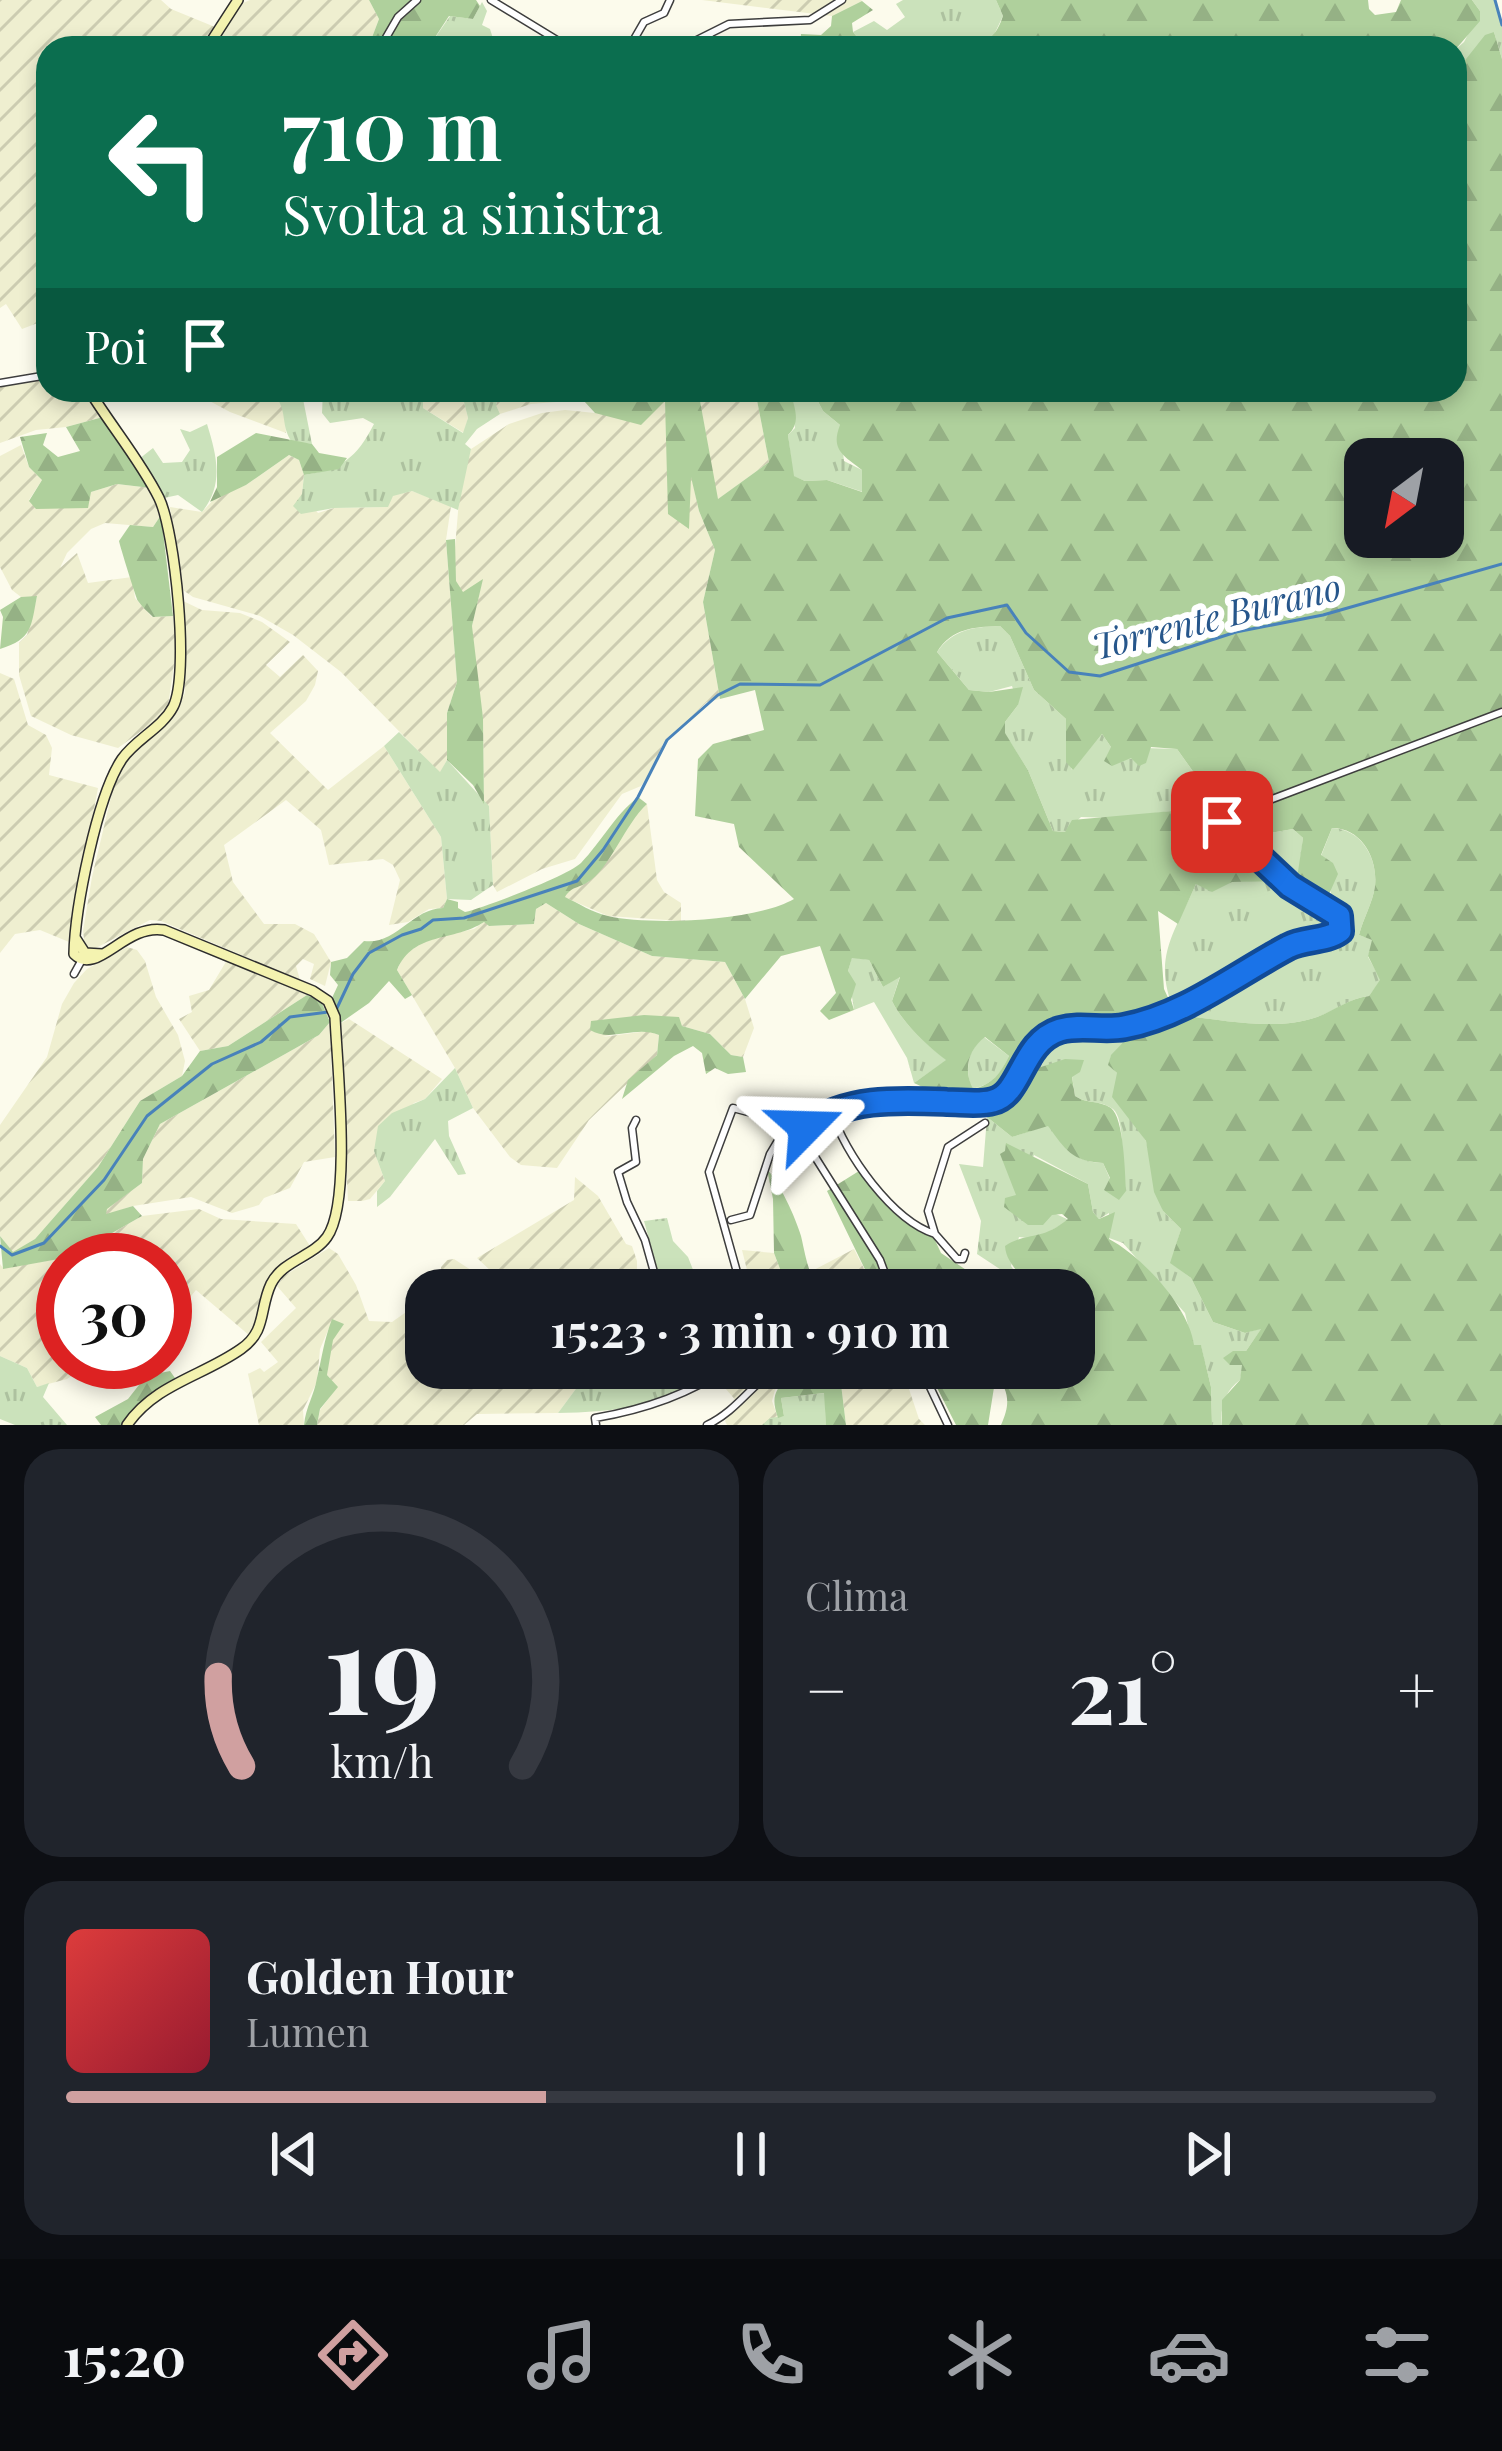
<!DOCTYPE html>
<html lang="it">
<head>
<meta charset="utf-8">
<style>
	body { margin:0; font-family:"Playfair Display",serif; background:#20242c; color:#f1f3f6; height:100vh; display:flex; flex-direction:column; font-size:45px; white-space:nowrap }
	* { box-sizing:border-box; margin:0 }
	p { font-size:39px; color:#9ea1a6 }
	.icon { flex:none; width:66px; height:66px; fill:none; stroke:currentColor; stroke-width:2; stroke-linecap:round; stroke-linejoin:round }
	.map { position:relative; height:1425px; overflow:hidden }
	.sheet { display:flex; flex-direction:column; gap:24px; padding:24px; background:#0d0f14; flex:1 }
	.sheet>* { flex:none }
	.top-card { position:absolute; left:36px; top:36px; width:1431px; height:366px; border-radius:36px; box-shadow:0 6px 18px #0003; background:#0b6e4f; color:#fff; overflow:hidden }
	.needle { width:78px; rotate:212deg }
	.tools { position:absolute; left:1344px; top:438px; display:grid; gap:24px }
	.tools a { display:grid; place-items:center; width:120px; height:120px; border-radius:24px; background:#171b24; box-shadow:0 6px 18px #0003; font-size:60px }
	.speed { position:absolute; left:36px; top:1233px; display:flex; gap:24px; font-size:60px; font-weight:700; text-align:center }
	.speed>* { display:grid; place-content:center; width:156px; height:156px; border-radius:50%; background:#171b24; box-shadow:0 6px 18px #0003; line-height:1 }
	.speed .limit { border:18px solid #d22; background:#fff; color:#111 }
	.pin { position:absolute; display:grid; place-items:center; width:102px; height:102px; color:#fff; margin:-51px; border-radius:24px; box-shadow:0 6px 18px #0006 }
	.me { position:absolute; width:132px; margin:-66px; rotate:68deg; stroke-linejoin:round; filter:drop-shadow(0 0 9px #0008) }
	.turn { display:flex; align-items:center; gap:42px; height:252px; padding:0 48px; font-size:54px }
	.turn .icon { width:156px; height:156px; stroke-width:2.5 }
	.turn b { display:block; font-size:84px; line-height:102px }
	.then { display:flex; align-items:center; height:114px; padding:0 48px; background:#0003; gap:24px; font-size:45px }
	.big { font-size:90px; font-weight:700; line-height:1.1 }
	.sheet .widget { flex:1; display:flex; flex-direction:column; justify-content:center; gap:18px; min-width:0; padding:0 42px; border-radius:36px; background:#20242c }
	.sheet .dial { align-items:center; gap:0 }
	.dial svg { height:312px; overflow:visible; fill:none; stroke:#363941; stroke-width:7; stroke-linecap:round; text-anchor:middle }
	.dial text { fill:#f1f3f6; stroke:none }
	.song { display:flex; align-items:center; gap:36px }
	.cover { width:144px; height:144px; border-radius:18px; background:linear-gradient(135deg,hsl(0 70% 55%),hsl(350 70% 35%)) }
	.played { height:12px; border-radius:6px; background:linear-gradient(90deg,#d0a0a0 35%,#363941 35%) }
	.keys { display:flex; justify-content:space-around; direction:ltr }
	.heat { display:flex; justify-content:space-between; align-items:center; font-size:66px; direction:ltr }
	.sheet .tiles { flex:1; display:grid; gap:24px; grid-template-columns:1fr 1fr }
	.widget:last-child { grid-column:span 2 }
	.trip { position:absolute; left:405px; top:1269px; width:690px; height:120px; border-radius:36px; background:#171b24; box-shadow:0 6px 18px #0003; font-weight:700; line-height:120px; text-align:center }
	.tabs { display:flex; height:192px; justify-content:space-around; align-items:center; background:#090b0e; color:#9ea1a6 }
	.tabs .icon { width:84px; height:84px }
	.tabs .active { color:#d0a0a0 }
	.tabs b { font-size:54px; color:#f1f3f6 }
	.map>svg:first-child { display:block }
	.farmland { fill:url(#farmland-furrows) }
	.grass { fill:url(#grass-tufts) }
	.forest { fill:url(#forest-firs); fill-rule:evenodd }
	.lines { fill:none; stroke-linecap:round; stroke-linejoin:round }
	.stream { stroke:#4882ba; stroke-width:3 }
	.street-casing { stroke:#3e3e3e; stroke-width:9 }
	.secondary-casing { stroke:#2d2d2d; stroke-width:12 }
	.street { stroke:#fff; stroke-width:6 }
	.secondary { stroke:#f4f3b0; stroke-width:9 }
	.route-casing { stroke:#114b97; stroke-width:30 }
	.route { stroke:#1a73e8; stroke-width:21 }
	.labels { text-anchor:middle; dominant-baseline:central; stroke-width:12; stroke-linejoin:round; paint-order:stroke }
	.water-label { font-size:36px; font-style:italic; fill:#26568b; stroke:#fff }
</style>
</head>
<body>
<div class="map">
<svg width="1502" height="1425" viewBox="0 0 1502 1425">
	<defs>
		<pattern id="farmland-furrows" width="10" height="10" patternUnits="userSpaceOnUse" patternTransform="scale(3)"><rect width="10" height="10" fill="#efefd0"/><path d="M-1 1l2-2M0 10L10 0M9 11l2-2" fill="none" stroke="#ccccb1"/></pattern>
		<pattern id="grass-tufts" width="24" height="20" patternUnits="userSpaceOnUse" patternTransform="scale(3)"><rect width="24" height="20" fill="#cbe2bb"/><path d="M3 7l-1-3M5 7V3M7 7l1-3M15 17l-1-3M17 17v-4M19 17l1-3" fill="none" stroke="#adc19f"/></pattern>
		<pattern id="forest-firs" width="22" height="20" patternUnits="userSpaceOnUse" patternTransform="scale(3)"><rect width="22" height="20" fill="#afd09c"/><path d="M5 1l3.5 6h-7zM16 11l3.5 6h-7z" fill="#95b185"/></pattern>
	</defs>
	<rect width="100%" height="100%" fill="#fcfbec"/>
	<path class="farmland" d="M0 0H161L171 9 215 27 201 48H48V319L22 329 6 304 0 308Z
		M250 0H369L379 19 368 48H212L239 5Z
		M702 0H861L862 1 832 16Z
		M48 377V390H86L103 417 66 427 36 430 0 443V386Z
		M189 390H271L284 403 286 433 230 412Z
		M423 390H461L468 418 464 433 423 408Z
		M501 390H650L631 396 531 404 500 414 496 405Z
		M698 390H755L769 462 717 500Z
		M665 399 667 430 690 470 699 511 715 550 703 602 720 699 707 702 663 744 648 777 641 786 622 794 575 859 542 869 497 892 493 885 489 806 484 804 483 718 473 661 472 626 482 581 463 593 456 582 454 560 460 488 471 449 509 424 542 413 565 410 595 413Z
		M21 445 29 467 42 480 29 500 91 492 117 484 151 488 161 515 153 527 105 523 91 529 67 553 60 568 77 553 88 583 132 577 135 598 152 617 173 616 176 651 168 706 155 721 118 748 71 735 31 716 19 675V643L27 635 37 597H21L12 590 0 567V456Z
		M289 455 299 460 304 475 302 494 318 513 334 508 387 507 393 495 412 491 451 506 446 540 457 682 447 713V760L440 773 341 672 293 635 260 616 193 597 180 588 170 507 202 512 216 497 246 485Z
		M181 600 202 610 240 613 262 622 290 642 266 665 280 677 303 655 318 671 315 685 306 701 270 733 328 790 384 746 441 837 447 899 443 908 429 909 408 922 389 925 400 880 393 865 383 859 329 865 321 830 286 800 224 845 233 882 264 924H295L314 934 331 962 325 986 310 979 314 964 303 959 296 966 300 980 161 921 150 920 92 950 85 948 83 931 92 877 116 776 134 753 169 721 185 693Z
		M0 673 14 679 28 725 46 735 52 748 49 775 98 788 69 942 40 930 15 934 0 953Z
		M647 804 657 880 664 892 681 903V921L608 916 564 897 572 887 588 882 622 837 628 821Z
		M546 903 579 924 652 956 725 962 745 999 754 1028 743 1057 731 1055 710 1034 682 1026 678 1017 602 1037 648 1031 659 1035 657 1055 589 1120 557 1168 521 1165 510 1157 473 1108 455 1068 397 970 404 955 428 939 474 929 485 921 489 926 534 924 536 909Z
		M127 947 137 950 145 961 156 997 178 1035 185 1061 182 1076 140 1101 98 1167 35 1239 13 1253 0 1236V1125L47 1057 62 1004 74 983 87 969Z
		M227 960 307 995 228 1046 200 1051 179 1019 192 1012 189 996 209 990Z
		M349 1019 442 1079 425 1099 414 1103 374 1151 385 1181 370 1199 362 1201H348L339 1024Z
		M330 1022 335 1157 304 1162 290 1188 264 1198 259 1205 232 1213 191 1197 133 1206 106 1215V1209L142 1183 143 1159 160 1124 319 1035Z
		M575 1177 598 1196 626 1244 632 1246 637 1261V1290H442L441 1267 447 1260 454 1259 485 1279 506 1285 477 1258 574 1200Z
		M199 1209 221 1219 296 1224 310 1246 289 1257 271 1276 260 1319 250 1336 196 1290 165 1328V1260H63V1362H92L67 1379 37 1387 27 1368 0 1356V1264L3 1268 70 1257 142 1216Z
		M329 1248 338 1254 356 1285 369 1321 392 1322 426 1298V1368H584L578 1386 558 1413 477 1414 464 1425H317L320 1410 337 1387 327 1375 333 1319 320 1349 317 1382 303 1410 304 1425H259L248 1374 260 1368 264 1372 278 1362 261 1342 296 1308 277 1286 284 1276Z
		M854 1249 875 1290H820L808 1273Z
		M742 1250 774 1253 788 1290H752Z
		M719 1368 728 1378 734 1368H787L789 1375 775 1390 772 1401 778 1418 762 1425H727L725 1421 738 1403 713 1374Z
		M839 1368H902L919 1419 925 1425H846Z"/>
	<path class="grass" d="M903 0H996L1003 16 991 41 974 48H866L853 32 874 21 887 30 905 17 896 4Z
		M1472 0H1494L1502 23V59L1494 32 1455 73V50L1464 42 1480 11Z
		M482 2 487 11 482 25 490 29 496 48H428L450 16 473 19Z
		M271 390H306L303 399 312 444 292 442C279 424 290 411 271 390Z
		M323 390H423V408L463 433 468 418 461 390H501L496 405 500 414 477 429 465 444 471 449 458 510 412 491 393 496 388 507 334 508 301 514 293 506 302 494 304 475C341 469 356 459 374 424L363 418 330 423 322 413Z
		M790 390H812L823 411 840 425 844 461 862 470 863 492 827 480 805 481 793 476 788 435 795 428Z
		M207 424C217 456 224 485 202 512L178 495 164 498 139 459 153 448 163 463 182 462 190 450 180 429 190 432Z
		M1000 626 1010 636 1034 690 1066 719V747L1072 770 1102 734 1111 747 1177 749 1197 777 1172 811 1114 818 1081 817 1065 832 1053 831 1028 770 1005 734V722L1018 705 1012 686 989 692 969 690 937 652C953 629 974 627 1000 626Z
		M399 732 440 772 447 760 489 806 493 885 471 900 447 899 441 837 384 746Z
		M1332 828C1362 829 1378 859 1375 886 1373 902 1363 919 1359 935L1373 940 1368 957 1381 980 1369 996C1349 998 1336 1011 1317 1017 1274 1032 1220 1019 1176 1015 1151 959 1173 936 1196 884L1249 881 1270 857 1264 834 1293 829 1303 838 1298 880 1339 913 1326 901 1331 893 1321 856Z
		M852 957 869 960 883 987 900 976 892 1001C902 1022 927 1046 947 1060L914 1083 907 1058 874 1002 854 1010 848 971Z
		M1099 1030 1123 1032 1128 1037 1111 1056 1109 1065 1117 1073 1123 1107 1146 1141 1163 1211 1181 1229 1171 1263 1191 1278 1213 1322 1245 1333 1262 1328 1246 1351 1240 1380C1225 1391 1220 1407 1222 1425H1212L1211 1387 1201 1346H1193L1185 1313 1123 1243 1109 1238V1213L1099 1219 1093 1212 1088 1184 1034 1155 1017 1196 1069 1220 1037 1239 1019 1237 1011 1266 1024 1285 977 1254 981 1221 959 1164 983 1167 987 1117 1012 1137 1048 1125C1065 1147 1074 1162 1103 1163L1110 1179 1125 1177C1121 1161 1125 1119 1113 1109 1101 1100 1087 1104 1075 1096L1072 1076 1057 1065 1041 1068 1050 1040 1067 1031Z
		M984 1037 1009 1056C1000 1075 993 1084 972 1089 964 1069 968 1050 984 1037Z
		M455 1068 473 1108 448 1121 449 1136 466 1174 458 1175 435 1139 390 1197 377 1207V1191L385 1181 374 1151 378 1126 392 1113 425 1099Z
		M667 1218 673 1241 688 1257 701 1290H663L644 1221Z
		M0 1356 27 1368 37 1387 49 1383 43 1397 67 1425H15L0 1419Z
		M584 1368H719C680 1407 610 1412 558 1413L578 1386Z
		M825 1393 826 1425H762L770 1418 784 1416 781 1398Z"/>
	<path class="forest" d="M369 0H476L480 6 473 19 449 16 428 48H368L379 19Z
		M996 0H1368L1369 9 1375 15 1396 12 1401 0H1472L1480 11V21L1455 50 974 48C991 38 996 36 1003 16Z
		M862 1 873 10 852 23 853 32 866 48H786L800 45 801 34 821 35 831 26 832 16Z
		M1494 32 1502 59V1425H1222V1400L1240 1380 1242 1365H1230L1223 1358 1233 1351H1246L1261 1329 1245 1333 1213 1322 1191 1278 1170 1263 1181 1229 1163 1211 1154 1192 1146 1141 1112 1097 1117 1073 1108 1065 1111 1055 1128 1037 1123 1032 1067 1031 1050 1040 1041 1067 1065 1059 1084 1060 1080 1072 1072 1077 1075 1096C1087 1104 1099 1100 1111 1108 1124 1118 1125 1173 1126 1191L1119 1200 1104 1190 1110 1178 1103 1163C1071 1161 1066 1150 1048 1126L1012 1137 987 1117 914 1083 946 1060C927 1046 902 1022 892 1001L900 977 883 987 869 960 852 958 848 971 856 984 851 1000 854 1010 829 1020 820 1011 836 993 820 946 781 956 745 999 725 962 652 956 579 924 546 903 536 909 534 924 489 926 484 922C454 942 414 931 397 970L412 995 405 999 389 981 369 1003 339 1024 332 998 338 985 330 975 331 962 347 958 364 941C397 945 411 909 443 908L447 899 458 902V908L465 912C486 907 567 876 581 863 602 841 614 816 638 797L647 804C625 824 609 870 588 882 577 889 572 886 565 897 578 903 593 913 608 916 652 926 756 921 794 899L739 847 734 824 695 816 698 759 713 744 764 730 755 690 720 699 703 602 715 550 699 511 691 477 689 529 668 514 665 401 641 425 595 413 584 401 650 390H698L718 499 769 462 755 390H790C794 407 802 422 788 435L794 476 805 481 827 480 862 492V470C844 456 830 450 840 425L823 411 812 390H1455V73L1485 35ZM1365 459H1443V537H1365ZM1000 626 1010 636 1034 690 1066 719V762L1073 770 1102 734 1111 747 1104 761 1112 766 1131 758 1139 766 1146 763 1151 747 1177 749 1197 777 1176 795 1179 805 1172 811 1072 820 1065 832 1053 831 1028 770 1005 733V722L1018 705 1023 687 989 692 969 690 937 652C952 628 974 627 1000 626ZM1332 828C1362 828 1378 859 1375 886 1373 902 1363 919 1359 935L1372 940 1368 956 1380 980 1369 996C1349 998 1336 1010 1317 1017 1274 1032 1221 1019 1176 1015L1164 989 1158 911 1178 924 1196 884 1212 892 1232 882 1279 881 1265 834 1293 829 1303 838 1296 885 1315 905 1344 922 1326 901 1338 874 1333 863 1321 855ZM985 1037 1009 1056C1000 1074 993 1084 973 1089 963 1070 968 1050 985 1037Z
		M103 417 151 488 117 484 91 492 88 508 36 509 29 501 42 480 29 467 20 437 47 433 43 445 58 457 80 451 66 427Z
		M256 433 312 444 319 453 347 458 339 469 304 475 299 460 289 455 246 485 210 502 217 487V457Z
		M161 515 173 616 153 617C148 612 142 607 138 601 136 598 120 546 119 541L130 525 153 527Z
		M455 539 456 581 463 592 483 579 472 626 483 718 484 804 473 785 447 760V713L457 682 446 540Z
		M37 596C31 626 33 639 0 649L3 617 0 610 21 597Z
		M307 995 321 1001 330 1022 319 1035 160 1124 143 1159 142 1183 107 1209 106 1214 133 1206 142 1216 70 1257 3 1269 0 1236 13 1252 35 1239 98 1167 140 1101 182 1076 200 1051 228 1046Z
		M644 1015 679 1017 682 1026 710 1034 731 1055 743 1057 746 1072 728 1074 715 1068 706 1074 702 1053 693 1046 674 1056 622 1099 628 1080 657 1055 659 1035C635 1025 611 1043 590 1030L591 1021Z
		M1006 1143 1088 1184 1093 1212 1099 1219 1115 1212 1109 1239C1140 1255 1189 1306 1194 1345H1201L1211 1387 1212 1425H1001C1010 1405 1010 1392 996 1375L988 1425H956L932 1378 907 1388 902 1368H1074V1290H1021L1024 1285C1019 1269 1006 1263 1005 1246 1028 1231 1040 1242 1068 1219L1062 1214 1052 1215 1043 1225H1028L1004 1207 1005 1198 1016 1195 1000 1154 1005 1151Z
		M767 1169C780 1184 795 1216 801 1236 806 1257 807 1271 820 1290H788L774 1253 773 1199Z
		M859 1171 905 1221 934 1238 941 1253 996 1290H875L827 1191Z
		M332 1319 344 1324 333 1340 327 1375 338 1387 320 1409 317 1425H304C306 1406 314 1396 317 1378 322 1357 324 1340 332 1319Z
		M787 1368H839L846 1425H826L824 1393 781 1398 784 1416 778 1418C771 1398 774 1391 789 1375Z
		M170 1371 175 1378 123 1425H101L95 1417 128 1399 146 1376Z"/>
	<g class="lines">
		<path class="stream" d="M1495 0 1502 25
			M337 1008 353 974 369 953 402 935 421 929 433 920 464 918 577 881 603 850 638 797 667 740 718 695 740 684 820 685 947 618 1007 605 1026 633 1069 672 1100 676 1236 632 1323 615 1502 564
			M0 1246 12 1255 44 1243 104 1180 147 1116 212 1064 261 1042 290 1017 328 1012"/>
		<g class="street-casing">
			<path id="street" d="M491 0 570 48
				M380 48 398 17 417 0
				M629 48 644 22 664 13 670 0
				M681 48 729 24 810 20 842 0
				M708 48 710 34
				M0 383 48 375
				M74 974 84 956
				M832 1112C844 1153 893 1221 935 1234
				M636 1120 632 1128 636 1162 618 1172 627 1202 645 1240 659 1290
				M800 1133C849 1086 931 1104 993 1102L1003 1096 1026 1055 1046 1036 1080 1027 1122 1028 1172 1013 1294 943 1332 936 1340 931 1339 916 1290 886 1222 822 1230 815 1502 712
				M731 1220 750 1215 770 1154 786 1127
				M965 1253 963 1259H957L935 1234 928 1211 948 1147 985 1123
				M742 1290 709 1172 733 1108 763 1116 800 1133 880 1260 891 1290
				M921 1368 948 1425
				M596 1425 595 1418C642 1410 688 1395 727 1368
				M707 1425C735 1412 751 1386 776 1368"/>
		</g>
		<g class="secondary-casing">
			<path id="secondary" d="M207 48 238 0
				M89 390C111 426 140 460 159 498 175 531 190 675 173 707 162 728 136 739 122 759 97 796 75 908 74 954 97 977 125 923 164 930L313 991 328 1001 335 1017C337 1065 352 1202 327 1237 313 1257 283 1260 271 1284 259 1309 267 1331 241 1349 203 1376 155 1384 127 1425
				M76 939 85 953 102 954"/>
		</g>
		<use href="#street" class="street"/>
		<use href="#secondary" class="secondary"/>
	</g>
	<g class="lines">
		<g class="route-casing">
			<path id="route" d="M806 1127C846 1097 899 1100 947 1102 961 1102 980 1105 993 1101 1022 1094 1021 1042 1060 1030 1081 1024 1103 1031 1124 1027 1184 1016 1235 975 1288 947 1304 938 1325 942 1340 931L1339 916 1290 886 1222 822"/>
		</g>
		<use href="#route" class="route"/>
	</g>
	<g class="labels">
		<g class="water-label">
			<text transform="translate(1216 615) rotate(-14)">Torrente Burano</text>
		</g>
	</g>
</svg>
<div class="tools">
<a><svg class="needle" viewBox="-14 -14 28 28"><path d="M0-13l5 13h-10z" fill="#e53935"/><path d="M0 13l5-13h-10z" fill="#9ea1a6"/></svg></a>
</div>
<div class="speed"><div class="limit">30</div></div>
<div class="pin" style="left:1222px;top:822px;background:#d93025"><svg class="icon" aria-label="arrive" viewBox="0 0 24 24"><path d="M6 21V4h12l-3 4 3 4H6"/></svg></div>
<svg class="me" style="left:806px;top:1127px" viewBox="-20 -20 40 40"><path d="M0-17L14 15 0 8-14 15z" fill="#1a73e8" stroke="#fff" stroke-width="4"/></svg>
<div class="trip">15:23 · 3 min · 910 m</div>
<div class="top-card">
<div class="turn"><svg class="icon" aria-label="left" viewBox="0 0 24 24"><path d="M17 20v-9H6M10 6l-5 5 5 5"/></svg><div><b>710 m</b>Svolta a sinistra</div></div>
<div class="then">Poi<svg class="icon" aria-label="arrive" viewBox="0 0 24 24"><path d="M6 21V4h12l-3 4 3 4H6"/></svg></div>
</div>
</div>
<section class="sheet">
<div class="tiles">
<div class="widget dial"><svg viewBox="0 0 100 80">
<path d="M14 69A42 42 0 1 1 86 69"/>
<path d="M14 69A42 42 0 0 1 8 46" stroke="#d0a0a0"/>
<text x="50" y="56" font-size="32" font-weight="700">19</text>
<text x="50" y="72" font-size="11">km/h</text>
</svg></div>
<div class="widget"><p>Clima</p>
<div class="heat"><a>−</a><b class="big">21°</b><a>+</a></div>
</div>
<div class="widget">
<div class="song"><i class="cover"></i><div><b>Golden Hour</b><p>Lumen</p></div></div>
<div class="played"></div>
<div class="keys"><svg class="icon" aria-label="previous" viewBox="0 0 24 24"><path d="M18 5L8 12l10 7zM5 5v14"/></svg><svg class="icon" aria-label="pause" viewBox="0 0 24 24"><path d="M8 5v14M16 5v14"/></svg><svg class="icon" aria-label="next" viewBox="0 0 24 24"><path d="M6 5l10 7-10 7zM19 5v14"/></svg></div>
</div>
</div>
</section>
<nav class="tabs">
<b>15:20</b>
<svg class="icon active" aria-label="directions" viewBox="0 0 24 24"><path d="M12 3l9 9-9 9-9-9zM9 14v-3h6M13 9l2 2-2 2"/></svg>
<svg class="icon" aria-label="music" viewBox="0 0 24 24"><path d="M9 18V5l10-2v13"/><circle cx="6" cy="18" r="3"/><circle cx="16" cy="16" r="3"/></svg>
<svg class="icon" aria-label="phone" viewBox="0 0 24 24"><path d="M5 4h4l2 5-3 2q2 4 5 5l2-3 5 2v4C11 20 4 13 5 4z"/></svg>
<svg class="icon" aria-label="climate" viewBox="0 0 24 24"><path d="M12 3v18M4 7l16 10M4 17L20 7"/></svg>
<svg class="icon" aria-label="car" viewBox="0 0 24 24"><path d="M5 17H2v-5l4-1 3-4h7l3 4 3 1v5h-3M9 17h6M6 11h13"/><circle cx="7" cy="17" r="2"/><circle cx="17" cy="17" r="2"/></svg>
<svg class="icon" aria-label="filters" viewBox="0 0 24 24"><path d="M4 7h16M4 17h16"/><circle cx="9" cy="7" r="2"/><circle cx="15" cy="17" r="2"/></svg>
</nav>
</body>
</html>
